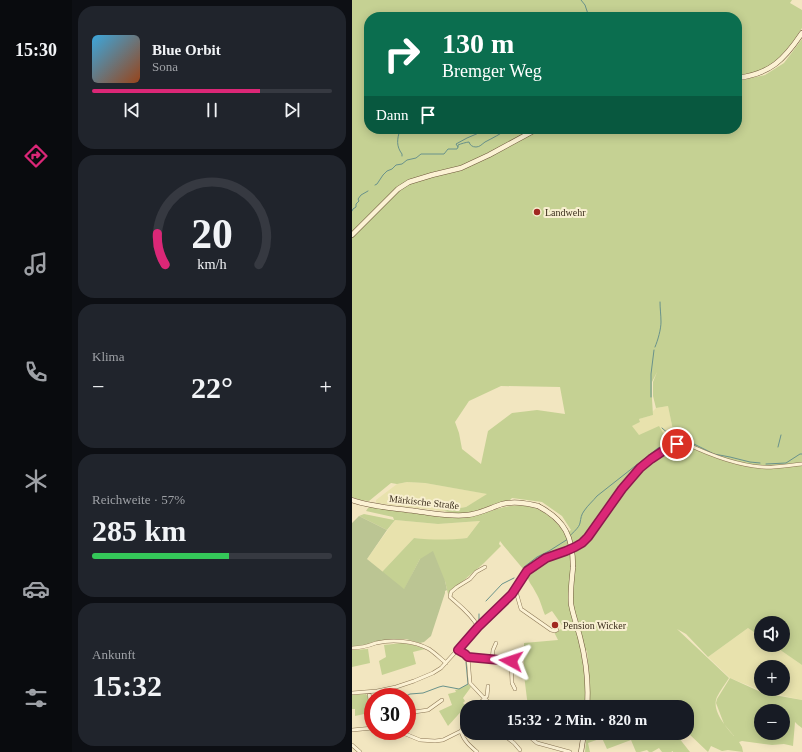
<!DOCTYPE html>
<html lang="de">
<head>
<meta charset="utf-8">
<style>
	body { margin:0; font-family:"Times New Roman",serif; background:#20242c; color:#f1f3f6; height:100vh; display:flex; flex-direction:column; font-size:15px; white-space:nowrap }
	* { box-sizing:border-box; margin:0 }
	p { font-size:13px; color:#9ea1a6 }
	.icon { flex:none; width:22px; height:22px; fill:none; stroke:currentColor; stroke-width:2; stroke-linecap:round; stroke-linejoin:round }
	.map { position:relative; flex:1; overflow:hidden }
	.sheet { display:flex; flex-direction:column; gap:6px; padding:6px; background:#0d0f14; width:280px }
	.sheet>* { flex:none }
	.top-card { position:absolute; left:12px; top:12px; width:378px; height:122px; border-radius:16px; box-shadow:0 2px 10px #0003; background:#0b6e4f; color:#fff; overflow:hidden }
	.buttons { position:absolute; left:402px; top:616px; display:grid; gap:8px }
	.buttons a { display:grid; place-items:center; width:36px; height:36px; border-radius:50%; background:#171b24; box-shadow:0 2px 10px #0003; font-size:20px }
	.speed { position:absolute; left:12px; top:688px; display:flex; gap:8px; font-size:20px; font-weight:700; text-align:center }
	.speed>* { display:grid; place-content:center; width:52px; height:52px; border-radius:50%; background:#171b24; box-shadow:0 2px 10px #0003; line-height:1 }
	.speed .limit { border:6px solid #d22; background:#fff; color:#111 }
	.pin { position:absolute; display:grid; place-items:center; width:34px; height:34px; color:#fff; margin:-17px; border:2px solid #fff; border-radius:50%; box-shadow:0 1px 4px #0007 }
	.me { position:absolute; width:44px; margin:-22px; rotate:275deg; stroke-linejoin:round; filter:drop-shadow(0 0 3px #0008) }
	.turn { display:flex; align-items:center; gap:14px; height:84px; padding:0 12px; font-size:18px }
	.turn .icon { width:52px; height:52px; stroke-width:2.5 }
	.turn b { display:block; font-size:28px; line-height:34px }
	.then { display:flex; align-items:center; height:38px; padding:0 12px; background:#0003; gap:8px; font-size:15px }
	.big { font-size:30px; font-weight:700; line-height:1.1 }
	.sheet .card { flex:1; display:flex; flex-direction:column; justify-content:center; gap:6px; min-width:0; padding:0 14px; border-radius:16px; background:#20242c }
	.sheet .dial { align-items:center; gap:0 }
	.dial svg { height:104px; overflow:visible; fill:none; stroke:#363941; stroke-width:7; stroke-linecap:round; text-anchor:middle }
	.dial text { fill:#f1f3f6; stroke:none }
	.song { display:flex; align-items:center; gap:12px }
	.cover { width:48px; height:48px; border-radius:6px; background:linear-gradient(135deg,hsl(200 70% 55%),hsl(20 70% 35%)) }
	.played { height:4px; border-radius:2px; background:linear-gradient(90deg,#db2777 70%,#363941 70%) }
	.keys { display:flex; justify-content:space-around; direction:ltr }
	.heat { display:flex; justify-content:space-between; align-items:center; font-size:22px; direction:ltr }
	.charge { height:6px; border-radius:3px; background:linear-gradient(90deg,#34c759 57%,#363941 0) }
	.trip { position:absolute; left:108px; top:700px; width:234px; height:40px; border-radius:16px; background:#171b24; box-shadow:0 2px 10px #0003; font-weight:700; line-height:40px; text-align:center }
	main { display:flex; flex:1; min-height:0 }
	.tabs { display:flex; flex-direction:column; width:72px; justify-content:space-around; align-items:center; background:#090b0e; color:#9ea1a6 }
	.tabs .icon { width:28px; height:28px }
	.tabs .on { color:#db2777 }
	.tabs b { font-size:18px; color:#f1f3f6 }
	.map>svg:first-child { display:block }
	.farmland { fill:#e8e2ad; fill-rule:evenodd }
	.green { fill:#c5d193; fill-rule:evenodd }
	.cemetery { fill:#bbc593 }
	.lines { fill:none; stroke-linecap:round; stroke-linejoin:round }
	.stream { stroke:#69928b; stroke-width:1 }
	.street-casing { stroke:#8c7756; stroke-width:4 }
	.secondary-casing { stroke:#6e573a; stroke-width:5.5 }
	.street { stroke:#fcf2d4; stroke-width:3 }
	.secondary { stroke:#fcf2d4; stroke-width:4.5 }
	.secondary-bridge-casing { stroke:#6e573a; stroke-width:5.5; stroke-linecap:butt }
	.secondary-bridge { stroke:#fcf2d4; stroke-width:4.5 }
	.route-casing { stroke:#8e194d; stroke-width:10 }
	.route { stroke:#db2777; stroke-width:7 }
	.poi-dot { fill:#a12821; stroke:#f8efd0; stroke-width:1.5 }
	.labels { text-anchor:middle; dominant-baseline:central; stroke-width:4; stroke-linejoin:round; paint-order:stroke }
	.poi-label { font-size:10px; fill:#3b2d1c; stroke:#f8efd0; text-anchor:start }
	.street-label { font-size:10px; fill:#3b2d1c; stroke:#f8efd0 }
</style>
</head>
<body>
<main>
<nav class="tabs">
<b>15:30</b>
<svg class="icon on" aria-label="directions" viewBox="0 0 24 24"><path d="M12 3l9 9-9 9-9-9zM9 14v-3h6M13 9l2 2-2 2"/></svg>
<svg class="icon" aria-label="music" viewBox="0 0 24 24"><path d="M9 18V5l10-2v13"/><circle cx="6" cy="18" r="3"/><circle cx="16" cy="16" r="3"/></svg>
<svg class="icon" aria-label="phone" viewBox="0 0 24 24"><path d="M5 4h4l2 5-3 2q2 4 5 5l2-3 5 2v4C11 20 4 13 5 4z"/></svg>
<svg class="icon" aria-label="climate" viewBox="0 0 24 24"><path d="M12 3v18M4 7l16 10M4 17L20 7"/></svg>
<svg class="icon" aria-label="car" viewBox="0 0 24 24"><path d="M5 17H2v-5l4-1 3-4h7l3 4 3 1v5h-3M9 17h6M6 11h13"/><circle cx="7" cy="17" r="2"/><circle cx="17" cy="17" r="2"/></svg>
<svg class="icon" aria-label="filters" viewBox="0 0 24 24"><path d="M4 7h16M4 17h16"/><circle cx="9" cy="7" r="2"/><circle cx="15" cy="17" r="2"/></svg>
</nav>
<section class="sheet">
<div class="card">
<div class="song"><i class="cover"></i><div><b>Blue Orbit</b><p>Sona</p></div></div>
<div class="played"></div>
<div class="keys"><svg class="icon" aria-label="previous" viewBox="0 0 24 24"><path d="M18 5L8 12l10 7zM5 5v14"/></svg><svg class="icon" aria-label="pause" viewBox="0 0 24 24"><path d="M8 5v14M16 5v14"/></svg><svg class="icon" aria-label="next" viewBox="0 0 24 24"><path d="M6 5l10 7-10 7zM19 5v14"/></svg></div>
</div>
<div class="card dial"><svg viewBox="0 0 100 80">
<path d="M14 69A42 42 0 1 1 86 69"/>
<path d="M14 69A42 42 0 0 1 8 45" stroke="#db2777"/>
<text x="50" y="56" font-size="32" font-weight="700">20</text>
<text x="50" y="72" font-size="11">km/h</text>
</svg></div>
<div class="card"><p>Klima</p>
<div class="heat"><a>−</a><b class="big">22°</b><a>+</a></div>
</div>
<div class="card"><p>Reichweite · 57%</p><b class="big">285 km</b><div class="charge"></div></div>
<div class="card"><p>Ankunft</p><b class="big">15:32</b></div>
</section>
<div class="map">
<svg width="450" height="752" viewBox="0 0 450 752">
	<rect width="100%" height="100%" fill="#f2e6c0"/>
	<path class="farmland" d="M316 406 322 435 326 439 322 440 314 438 287 436 279 426 288 422 287 419 301 415V411L304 408Z
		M55 482 73 483 136 494 114 507 90 511 24 503V500L45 484Z
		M43 520 86 524 128 521 115 538 98 540H76L62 538 30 572 15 559Z
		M396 628 409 637V645H421L450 665V700L410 691 378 678 356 657ZM409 667H431V689H409Z"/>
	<path class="green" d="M0 0H440L438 3 450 10V28L440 43 427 58 416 67 407 71 385 78V17H17V129H385V81L413 75 432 63 450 39V665L421 645H431V623H409V637L396 628 356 657 334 634 325 629 377 678C373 684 368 691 365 697 359 710 374 727 382 736L372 724 364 703 365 699 378 678 411 693 450 700V728L446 725 443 722 441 746 432 744 420 745 390 741 387 742 390 747 391 752 376 750 370 751 359 746 356 752 335 732V707H237L238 688 235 651 229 647C232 668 234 686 233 707H176L172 675V643L206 640 202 632 212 628 200 611 193 615C190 608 188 599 184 593 179 582 174 582 176 569L172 570 151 545 148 541 147 544 149 546 132 563 96 594 93 581 68 559 52 590 30 572 62 538C80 540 97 540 115 538L128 521 86 524 43 520 35 530 7 516 12 514 42 520 41 517 14 511 16 508 18 507C40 509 61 512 82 514 92 515 103 518 113 517 124 517 134 512 145 509 174 500 196 508 213 534L219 530 210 516 190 502 160 498 158 500 143 504 121 512 111 514 90 511 114 507 135 494 73 483 55 482 45 484 39 483 17 501 8 500 0 497ZM305 372 301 382V396L304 408 316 406 322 435 325 439 322 440 314 438 307 426 287 435 280 426 288 422 287 419 301 415 300 399V382ZM149 386 208 387 213 414 185 410 160 413 136 431 129 464 110 449 107 433 103 422 117 401ZM409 711H431V733H409Z
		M50 643 61 645 73 649 61 652 64 664 30 675 27 661 34 657 32 645Z
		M16 649 18 663 0 667V650Z
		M116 684 119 687 111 698 113 701 111 703 114 706 96 726 87 711 100 705 96 694 104 692 103 690 107 689Z
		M14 694C16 696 21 708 21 711L12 714 3 716V709H0V695Z
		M235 733H323L338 752H321V751L319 752H310L307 748 300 752H297L295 750 288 752H284L279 740 255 749 250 738 236 743 238 752H233Z"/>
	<path class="cemetery" d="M7 516 35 530 15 559 52 589 68 559 81 551 93 581 95 590 93 591V593L79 636 72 642 68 643 54 639H46L37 640 8 647H0V523Z"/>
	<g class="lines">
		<path class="stream" d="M229 0 233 5 237 17
			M309 17 313 13
			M48 130C45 139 44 146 50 154V156
			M106 147V145C108 144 115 142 117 142 118 145 120 147 124 147 128 147 130 144 133 142 141 138 148 134 156 129
			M23 185 25 184 31 175 35 171 40 169 44 165 50 164 55 160 64 158 69 154H92L96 149H105L106 147 104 144 115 138 129 132 133 129
			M0 211 1 209 4 207V204L7 201 6 199 9 195 16 191
			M303 347C306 340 309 329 309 322 309 315 308 309 308 302
			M299 397V374L302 350
			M310 428 318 435 322 440
			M426 447 429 435
			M414 464 434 463 448 454H450
			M218 536C221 532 227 528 228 523 229 518 229 515 232 511 236 505 241 501 245 496L306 448 319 442 330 439 334 440 362 454 378 457 398 462 408 463
			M172 567 185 557 197 551 216 539
			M134 601 150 584 162 578
			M127 614V624
			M52 697 58 694 71 693 87 687 91 686 107 689 116 684 114 662"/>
		<g class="street-casing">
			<path id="street" d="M163 588 169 609 199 630 203 631 205 630 203 627
				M126 627C120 615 108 606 98 597L99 592 105 587 118 579 124 572 133 567
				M0 648C9 648 16 646 24 643 41 639 62 641 77 649 83 653 88 658 94 663
				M106 650 113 654 116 657 118 683 133 699 143 707
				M116 657 159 661 160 683 163 689
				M140 660 141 650 144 643
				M159 661 160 653
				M17 692 18 700 21 705
				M0 693 25 691 44 687 62 681 81 673 89 668 126 627 160 593 175 571 194 558 214 551 223 547 231 543 236 537C252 514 268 489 287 468 295 460 315 446 326 444 329 443 332 444 335 444 358 455 384 465 410 467 423 468 437 465 450 464
				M124 707 135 696 136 686
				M55 713 76 710 90 700
				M115 728 109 731C111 740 118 746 125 752
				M0 730 21 728
				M46 731 68 740 83 741 91 740 109 731 115 720
				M149 733 162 743 168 750
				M173 733 185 743 218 752
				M0 745 8 752"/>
		</g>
		<g class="secondary-casing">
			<path id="secondary" d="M385 78C418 74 432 60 450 33
				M0 235 46 189 57 182 80 175 109 168 137 155 185 129
				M0 500C20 507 42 508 63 511 80 513 98 517 115 515 127 514 138 508 150 504 162 501 173 503 186 506
				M221 567C220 579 218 591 219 604 221 615 225 626 228 637 234 660 237 683 235 707
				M229 752 232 733"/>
		</g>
		<use href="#street" class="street"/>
		<use href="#secondary" class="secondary"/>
		<g class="secondary-bridge-casing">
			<path id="secondary-bridge" d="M186 506C213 520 221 537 221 567"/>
		</g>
		<use href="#secondary-bridge" class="secondary-bridge"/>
	</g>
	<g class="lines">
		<g class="route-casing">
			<path id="route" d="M159 661 116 657 113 654 106 650 126 627 160 594 175 571 194 558 214 551 223 547 230 543 236 537 270 489 288 468 299 459 311 451 325 444"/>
		</g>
		<use href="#route" class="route"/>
	</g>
	<g class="poi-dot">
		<circle cx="185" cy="212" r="4"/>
		<circle cx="203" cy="625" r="4"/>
	</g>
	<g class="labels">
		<g class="poi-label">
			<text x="193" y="212">Landwehr</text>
			<text x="211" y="625">Pension Wicker</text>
		</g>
		<g class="street-label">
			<text transform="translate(72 502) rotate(6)">Märkische Straße</text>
		</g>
	</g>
</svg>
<div class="buttons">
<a><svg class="icon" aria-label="sound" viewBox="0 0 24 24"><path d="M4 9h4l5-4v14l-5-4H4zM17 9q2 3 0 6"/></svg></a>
<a>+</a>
<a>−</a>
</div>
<div class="speed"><div class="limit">30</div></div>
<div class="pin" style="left:325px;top:444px;background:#d93025"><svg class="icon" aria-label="arrive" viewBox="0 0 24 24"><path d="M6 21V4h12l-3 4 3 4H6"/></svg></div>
<svg class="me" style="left:159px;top:661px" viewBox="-20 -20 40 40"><path d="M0-17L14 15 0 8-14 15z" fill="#db2777" stroke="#fff" stroke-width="4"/></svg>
<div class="trip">15:32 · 2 Min. · 820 m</div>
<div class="top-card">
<div class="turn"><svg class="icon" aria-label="right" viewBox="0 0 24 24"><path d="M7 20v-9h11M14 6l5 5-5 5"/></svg><div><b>130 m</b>Bremger Weg</div></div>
<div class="then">Dann<svg class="icon" aria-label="arrive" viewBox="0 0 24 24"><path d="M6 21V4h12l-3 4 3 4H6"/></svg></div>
</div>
</div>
</main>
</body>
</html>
